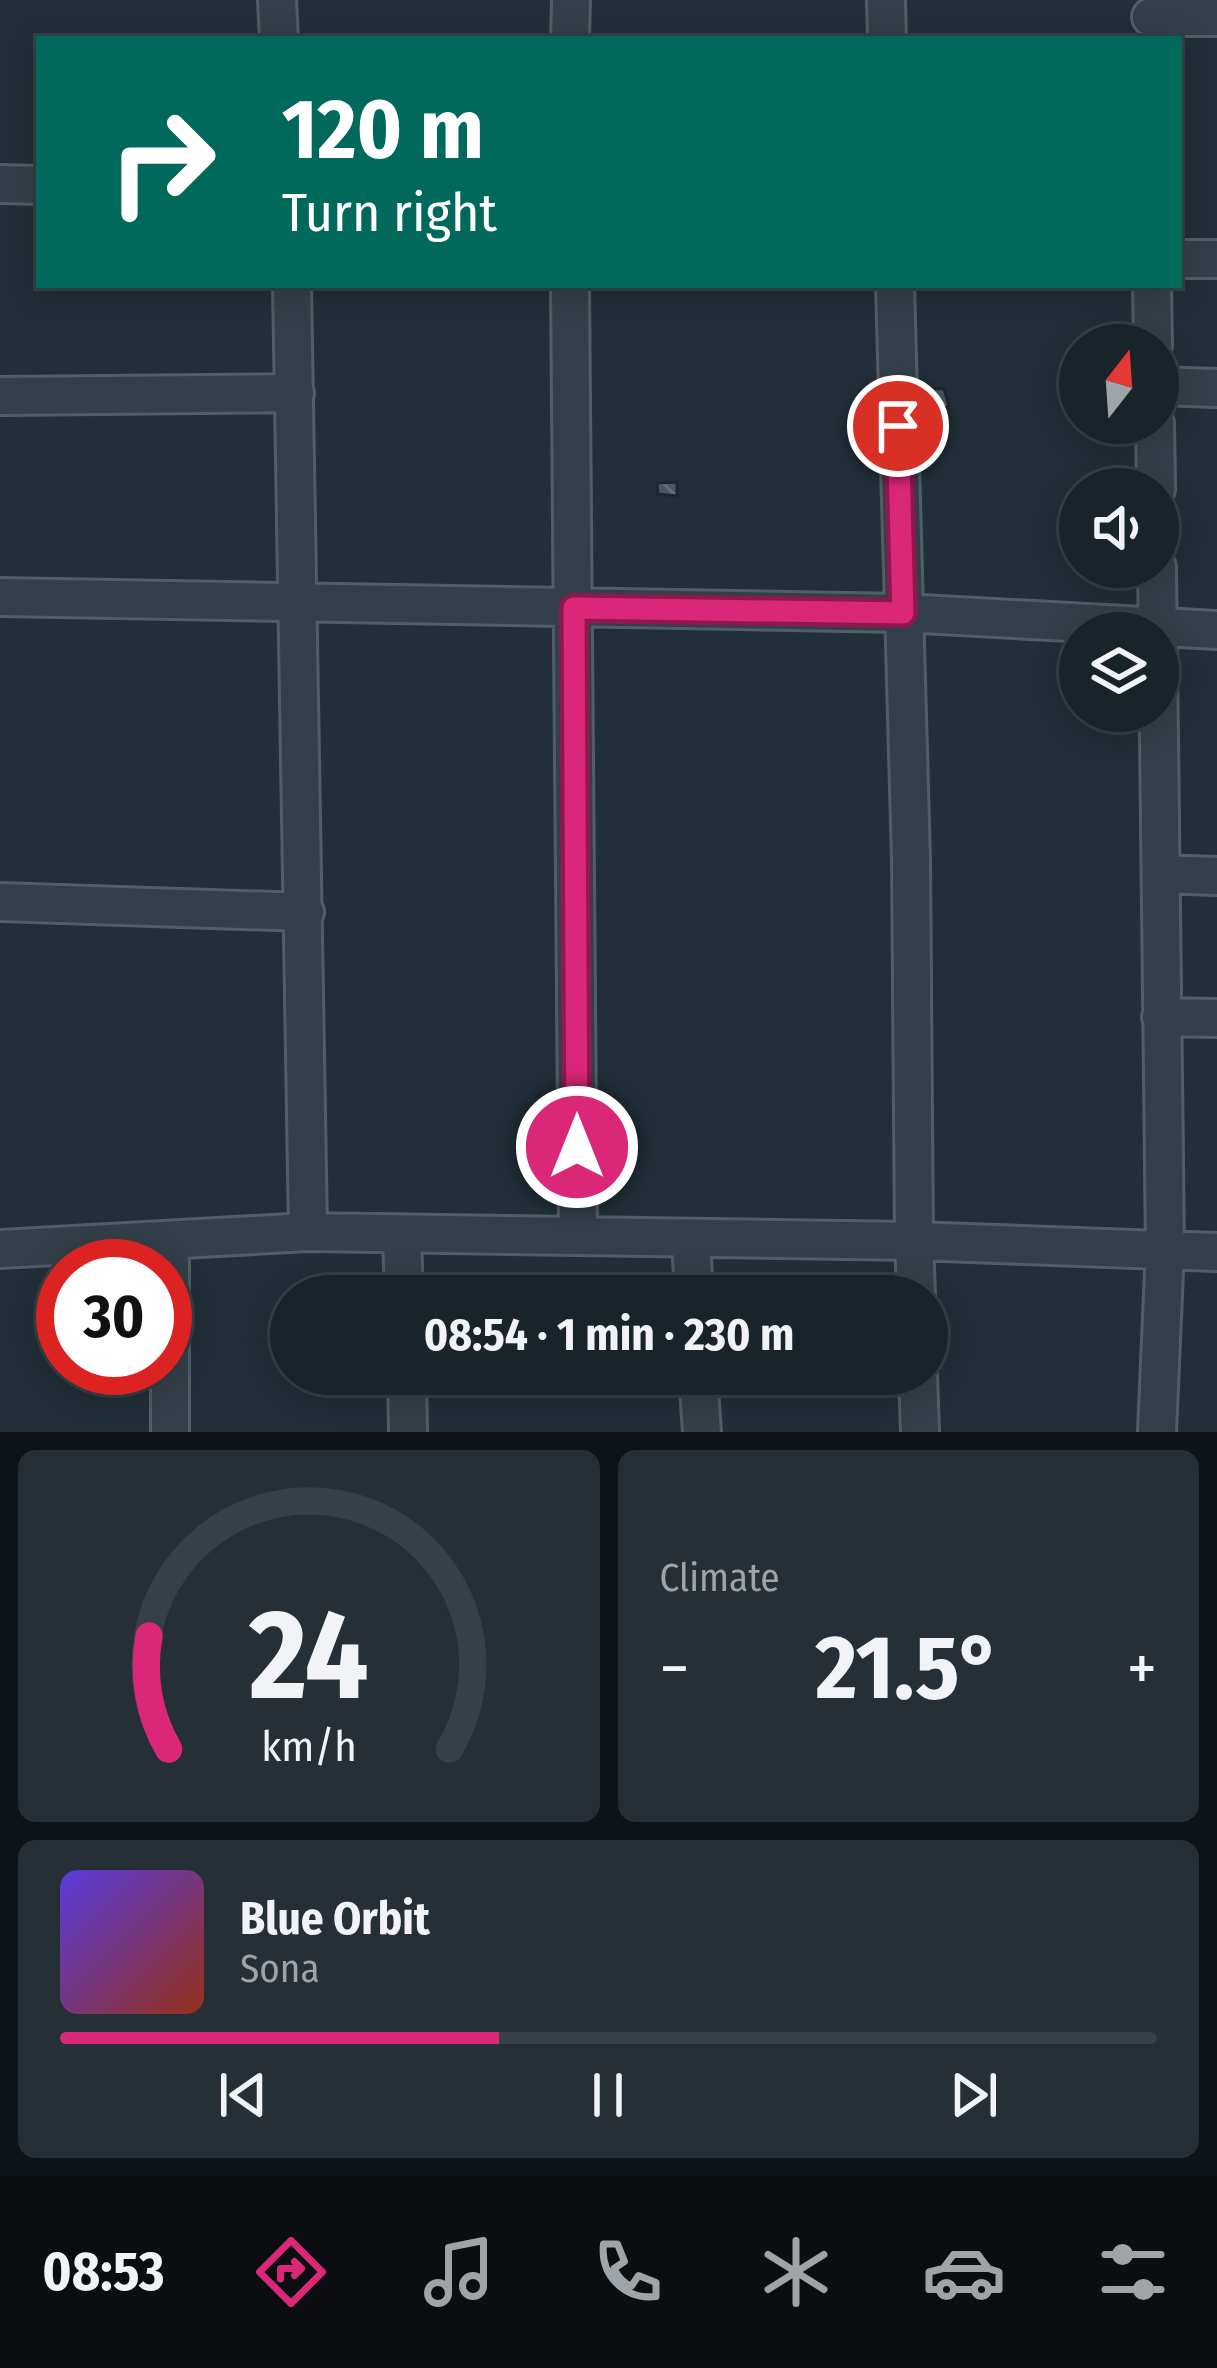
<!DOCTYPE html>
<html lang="en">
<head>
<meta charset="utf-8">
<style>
	body { margin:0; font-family:"Fira Sans Condensed",sans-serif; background:#262f36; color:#f1f3f6; height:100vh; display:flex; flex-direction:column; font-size:45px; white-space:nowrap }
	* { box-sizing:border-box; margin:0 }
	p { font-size:39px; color:#9fa4a8 }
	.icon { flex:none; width:66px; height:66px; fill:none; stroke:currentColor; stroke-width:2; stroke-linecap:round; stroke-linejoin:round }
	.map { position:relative; height:1432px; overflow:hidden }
	.sheet { display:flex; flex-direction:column; gap:18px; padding:18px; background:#0e1317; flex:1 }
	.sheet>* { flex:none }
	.hud { position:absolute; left:36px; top:36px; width:1146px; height:252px; border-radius:0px; box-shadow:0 6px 30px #0003,0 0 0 3px #374047; background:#00695c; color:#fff; overflow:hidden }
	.needle { width:78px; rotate:17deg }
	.fabs { position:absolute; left:1059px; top:324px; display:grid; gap:24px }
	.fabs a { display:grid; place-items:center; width:120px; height:120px; border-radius:50%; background:#19232a; box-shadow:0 6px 30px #0003,0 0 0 3px #374047; font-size:60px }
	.speed { position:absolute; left:36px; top:1239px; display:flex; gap:24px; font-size:60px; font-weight:700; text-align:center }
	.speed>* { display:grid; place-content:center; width:156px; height:156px; border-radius:50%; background:#19232a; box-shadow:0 6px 30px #0003,0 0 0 3px #374047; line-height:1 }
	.speed .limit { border:18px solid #d22; background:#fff; color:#111 }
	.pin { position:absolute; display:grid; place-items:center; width:102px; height:102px; color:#fff; margin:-51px; border:6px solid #fff; border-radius:50%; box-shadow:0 3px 12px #0007 }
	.me { position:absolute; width:132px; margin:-66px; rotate:0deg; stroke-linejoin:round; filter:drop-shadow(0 0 9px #0008) }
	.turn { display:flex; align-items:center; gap:42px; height:252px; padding:0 48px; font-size:54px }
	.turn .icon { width:156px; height:156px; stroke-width:2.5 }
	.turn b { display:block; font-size:84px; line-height:102px }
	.big { font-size:90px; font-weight:700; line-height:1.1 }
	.sheet .widget { flex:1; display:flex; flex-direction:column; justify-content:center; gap:18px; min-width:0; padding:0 42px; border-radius:18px; background:#262f36 }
	.sheet .dial { align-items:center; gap:0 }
	.dial svg { height:312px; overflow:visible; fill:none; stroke:#374047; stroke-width:7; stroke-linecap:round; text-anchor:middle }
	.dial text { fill:#f1f3f6; stroke:none }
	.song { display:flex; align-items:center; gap:36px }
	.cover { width:144px; height:144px; border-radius:18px; background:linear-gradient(135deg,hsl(250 70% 55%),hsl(10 70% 35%)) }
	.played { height:12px; border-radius:6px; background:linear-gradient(90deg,#db2777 40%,#374047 40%) }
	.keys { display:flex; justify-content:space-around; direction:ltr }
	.heat { display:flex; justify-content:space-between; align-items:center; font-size:66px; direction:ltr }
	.sheet .tiles { flex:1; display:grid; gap:18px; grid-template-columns:1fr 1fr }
	.widget:last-child { grid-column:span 2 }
	.trip { position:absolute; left:270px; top:1275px; width:678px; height:120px; border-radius:60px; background:#19232a; box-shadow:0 6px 30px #0003,0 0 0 3px #374047; font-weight:700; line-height:120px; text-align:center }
	.tabs { display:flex; height:192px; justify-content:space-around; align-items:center; background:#0a0e11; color:#9fa4a8 }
	.tabs .icon { width:84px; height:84px }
	.tabs .current { color:#db2777 }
	.tabs b { font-size:54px; color:#f1f3f6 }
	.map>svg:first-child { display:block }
	.building { fill:url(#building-back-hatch); stroke:#1c272f; stroke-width:3 }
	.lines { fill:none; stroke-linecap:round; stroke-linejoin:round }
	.minor-casing { stroke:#525e66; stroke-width:42 }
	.minor { stroke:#344049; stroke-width:36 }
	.route-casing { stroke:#8e194d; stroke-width:30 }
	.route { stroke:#db2777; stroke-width:21 }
</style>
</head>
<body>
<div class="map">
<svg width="1217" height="1432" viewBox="0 0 1217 1432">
	<defs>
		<pattern id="building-back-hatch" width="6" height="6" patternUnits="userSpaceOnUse" patternTransform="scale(3)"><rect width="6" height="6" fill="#495964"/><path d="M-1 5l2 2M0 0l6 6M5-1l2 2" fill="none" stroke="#616f79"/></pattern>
	</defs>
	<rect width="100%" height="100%" fill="#212f38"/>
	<path class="building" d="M924 388 944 389 949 406 933 412 921 407Z
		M677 482V496L658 494 657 483Z"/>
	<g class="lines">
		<g class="minor-casing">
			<path id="minor" d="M277 0 279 39
				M886 0 887 39
				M1151 17H1217
				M570 39 571 0
				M0 184 39 185
				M1179 259H1217
				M292 285 308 1232
				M570 285 578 1233
				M895 285 911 860 914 1241 1217 1252
				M1152 285 1153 345
				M1158 386 1217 388
				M0 396 295 393
				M1155 423 1156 489
				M0 597 903 613 1217 630
				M1161 874 1217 876
				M0 902 305 912
				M1161 1017 1217 1018
				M402 1237 404 1296
				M691 1238 694 1296
				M0 1249 308 1232 914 1241 916 1296
				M407 1374 408 1432
				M698 1374 702 1432
				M918 1374 920 1432
				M170 1432V1240
				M1157 1432 1165 1248 1157 567"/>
		</g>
		<use href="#minor" class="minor"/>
	</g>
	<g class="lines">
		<g class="route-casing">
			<path id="route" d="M577 1147 574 608 903 613 898 426"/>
		</g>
		<use href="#route" class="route"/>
	</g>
</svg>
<div class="fabs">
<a><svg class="needle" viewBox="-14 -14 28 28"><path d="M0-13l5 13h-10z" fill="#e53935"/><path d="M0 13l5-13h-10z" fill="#9fa4a8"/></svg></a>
<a><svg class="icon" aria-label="sound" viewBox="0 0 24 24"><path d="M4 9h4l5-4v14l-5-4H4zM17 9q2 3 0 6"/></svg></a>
<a><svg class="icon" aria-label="layers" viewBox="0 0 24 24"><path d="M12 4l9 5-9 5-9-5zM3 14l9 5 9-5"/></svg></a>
</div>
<div class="speed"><div class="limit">30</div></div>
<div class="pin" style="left:898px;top:426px;background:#d93025"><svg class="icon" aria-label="arrive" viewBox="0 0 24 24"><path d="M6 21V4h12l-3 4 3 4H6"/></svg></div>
<svg class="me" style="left:577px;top:1147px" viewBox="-20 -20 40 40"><circle r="17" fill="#db2777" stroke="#fff" stroke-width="3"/><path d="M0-11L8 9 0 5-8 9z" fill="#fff"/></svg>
<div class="trip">08:54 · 1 min · 230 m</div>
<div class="hud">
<div class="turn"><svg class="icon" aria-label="right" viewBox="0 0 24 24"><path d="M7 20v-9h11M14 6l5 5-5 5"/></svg><div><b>120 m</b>Turn right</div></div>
</div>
</div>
<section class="sheet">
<div class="tiles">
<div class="widget dial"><svg viewBox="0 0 100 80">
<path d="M14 69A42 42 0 1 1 86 69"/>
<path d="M14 69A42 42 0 0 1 9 40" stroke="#db2777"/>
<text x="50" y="56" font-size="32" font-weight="700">24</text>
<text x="50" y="72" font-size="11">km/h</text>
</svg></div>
<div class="widget"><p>Climate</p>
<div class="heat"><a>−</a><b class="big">21.5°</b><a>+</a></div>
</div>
<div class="widget">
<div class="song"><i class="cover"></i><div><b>Blue Orbit</b><p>Sona</p></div></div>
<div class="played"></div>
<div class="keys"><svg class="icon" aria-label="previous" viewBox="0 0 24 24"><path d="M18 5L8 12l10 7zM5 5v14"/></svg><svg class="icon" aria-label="pause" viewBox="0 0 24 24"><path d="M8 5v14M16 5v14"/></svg><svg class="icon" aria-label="next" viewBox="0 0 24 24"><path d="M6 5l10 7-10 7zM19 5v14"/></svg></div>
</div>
</div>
</section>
<nav class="tabs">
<b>08:53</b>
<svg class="icon current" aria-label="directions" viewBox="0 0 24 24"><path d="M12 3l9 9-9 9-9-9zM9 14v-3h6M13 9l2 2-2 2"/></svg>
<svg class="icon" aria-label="music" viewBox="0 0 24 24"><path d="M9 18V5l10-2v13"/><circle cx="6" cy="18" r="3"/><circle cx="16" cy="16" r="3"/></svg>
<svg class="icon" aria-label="phone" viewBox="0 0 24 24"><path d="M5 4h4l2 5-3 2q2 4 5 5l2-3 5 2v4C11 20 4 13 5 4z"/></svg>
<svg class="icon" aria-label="climate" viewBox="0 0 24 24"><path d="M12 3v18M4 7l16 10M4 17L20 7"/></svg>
<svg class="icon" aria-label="car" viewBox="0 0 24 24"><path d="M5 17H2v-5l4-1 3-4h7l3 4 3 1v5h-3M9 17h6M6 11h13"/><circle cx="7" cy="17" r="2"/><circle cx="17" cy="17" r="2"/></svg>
<svg class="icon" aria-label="filters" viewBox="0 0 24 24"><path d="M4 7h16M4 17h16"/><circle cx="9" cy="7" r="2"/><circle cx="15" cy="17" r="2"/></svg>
</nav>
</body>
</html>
